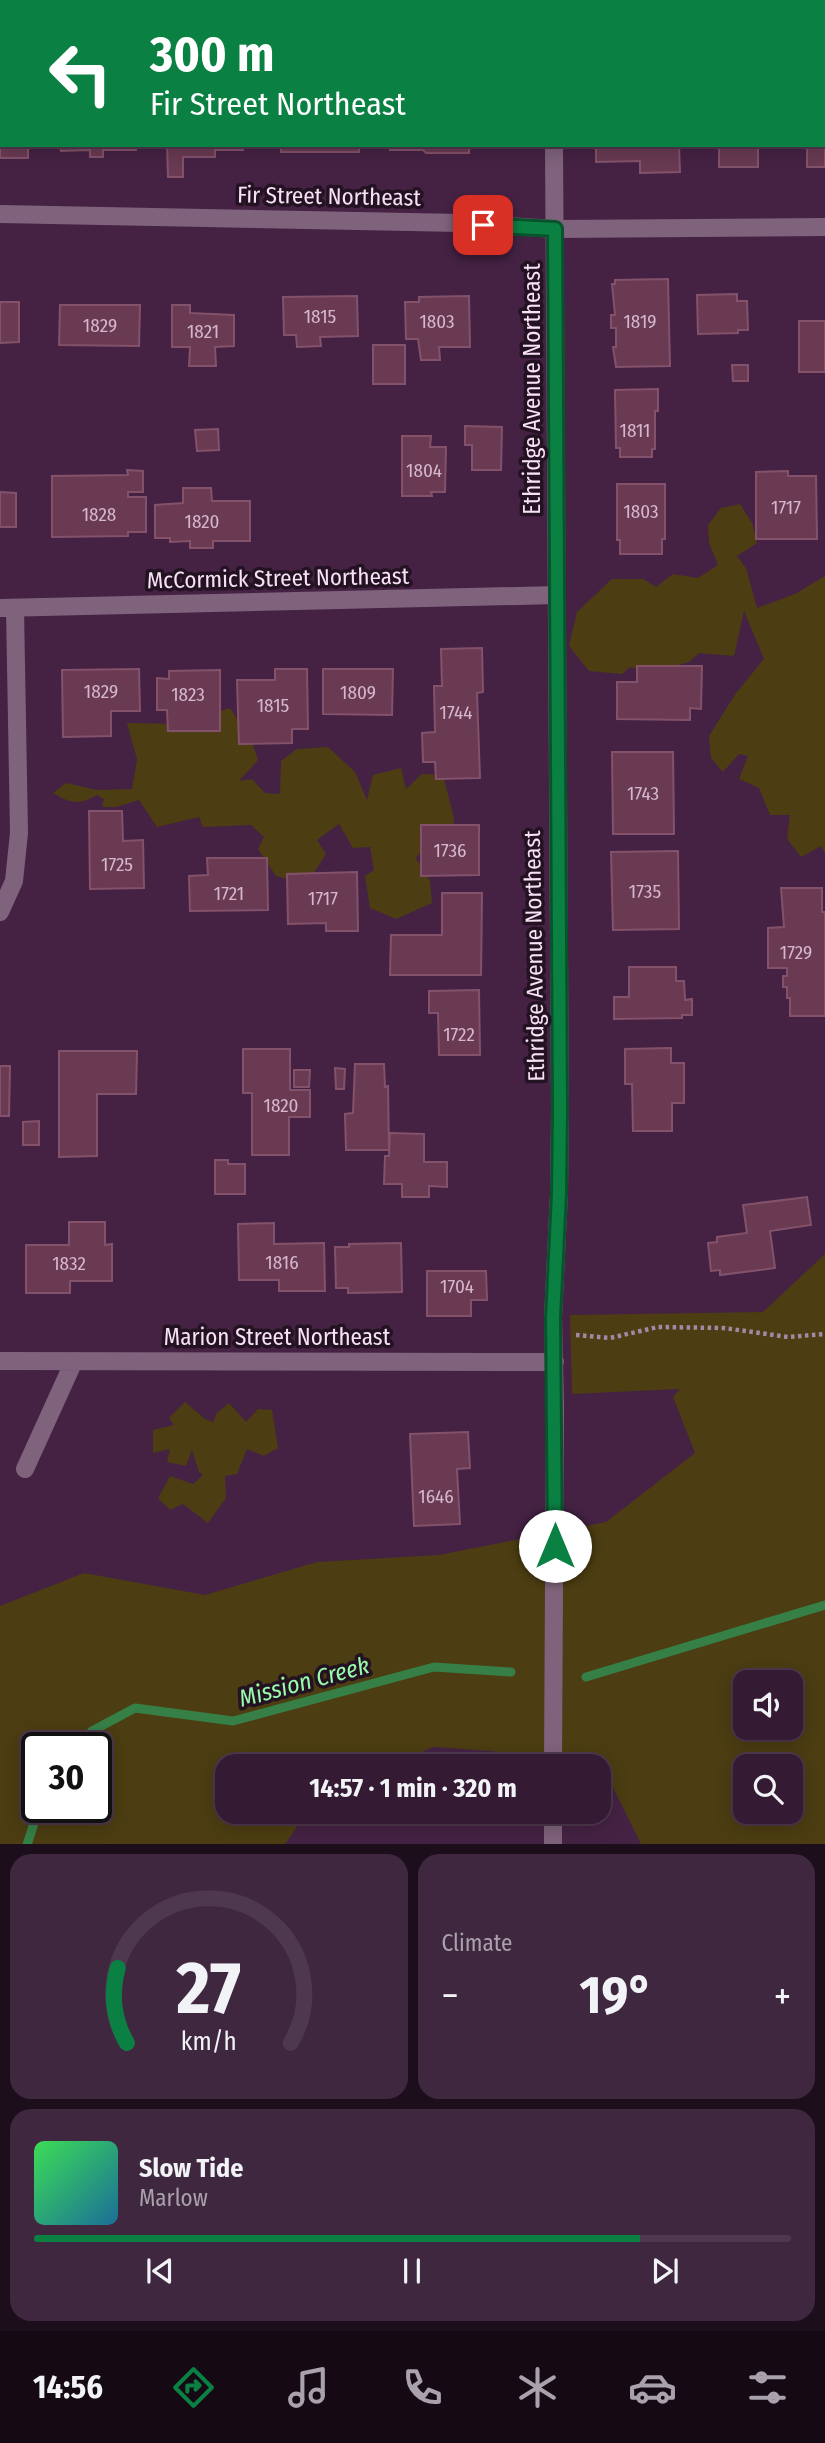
<!DOCTYPE html>
<html lang="en">
<head>
<meta charset="utf-8">
<style>
	body { margin:0; font-family:"Fira Sans Condensed",sans-serif; background:#3f273f; color:#f1f3f6; height:100vh; display:flex; flex-direction:column; font-size:26px; white-space:nowrap }
	* { box-sizing:border-box; margin:0 }
	p { font-size:23px; color:#a9a1ac }
	.icon { flex:none; width:38px; height:38px; fill:none; stroke:currentColor; stroke-width:2; stroke-linecap:round; stroke-linejoin:round }
	.map { position:relative; height:1844px; overflow:hidden }
	.sheet { display:flex; flex-direction:column; gap:10px; padding:10px; background:#1d0e1c; flex:1 }
	.sheet>* { flex:none }
	.banner { position:absolute; left:0px; top:0px; width:826px; height:147px; box-shadow:0 4px 18px #0003,0 0 0 2px #4e384e; background:#0b8043; color:#fff; overflow:hidden }
	.buttons { position:absolute; left:733px; top:1670px; display:grid; gap:14px }
	.buttons a { display:grid; place-items:center; width:70px; height:70px; border-radius:14px; background:#341a33; box-shadow:0 4px 18px #0003,0 0 0 2px #4e384e; font-size:35px }
	.speed { position:absolute; left:21px; top:1732px; display:flex; gap:14px; font-size:35px; font-weight:700; text-align:center }
	.speed>* { display:grid; place-content:center; width:91px; height:91px; border-radius:50%; background:#341a33; box-shadow:0 4px 18px #0003,0 0 0 2px #4e384e; line-height:1 }
	.speed .limit { border:4px solid #111; border-radius:10px; background:#fff; color:#111 }
	.pin { position:absolute; display:grid; place-items:center; width:60px; height:60px; color:#fff; margin:-30px; border-radius:14px; box-shadow:0 4px 10px #0006 }
	.me { position:absolute; width:77px; margin:-38px; rotate:0deg; stroke-linejoin:round; filter:drop-shadow(0 0 5px #0008) }
	.turn { display:flex; align-items:center; gap:24px; height:147px; padding:0 35px; font-size:32px }
	.turn .icon { width:91px; height:91px; stroke-width:2.5 }
	.turn b { display:block; font-size:49px; line-height:60px }
	.big { font-size:52px; font-weight:700; line-height:1.1 }
	.sheet .widget { flex:1; display:flex; flex-direction:column; justify-content:center; gap:10px; min-width:0; padding:0 24px; border-radius:21px; background:#3f273f }
	.sheet .dial { align-items:center; gap:0 }
	.dial svg { height:182px; overflow:visible; fill:none; stroke:#4e384e; stroke-width:7; stroke-linecap:round; text-anchor:middle }
	.dial text { fill:#f1f3f6; stroke:none }
	.song { display:flex; align-items:center; gap:21px }
	.cover { width:84px; height:84px; border-radius:10px; background:linear-gradient(135deg,hsl(130 70% 55%),hsl(200 70% 35%)) }
	.played { height:7px; border-radius:4px; background:linear-gradient(90deg,#0b8043 80%,#4e384e 80%) }
	.keys { display:flex; justify-content:space-around; direction:ltr }
	.heat { display:flex; justify-content:space-between; align-items:center; font-size:38px; direction:ltr }
	.sheet .tiles { flex:1; display:grid; gap:10px; grid-template-columns:1fr 1fr }
	.widget:last-child { grid-column:span 2 }
	.trip { position:absolute; left:215px; top:1754px; width:396px; height:70px; border-radius:21px; background:#341a33; box-shadow:0 4px 18px #0003,0 0 0 2px #4e384e; font-weight:700; line-height:70px; text-align:center }
	.tab-bar { display:flex; height:112px; justify-content:space-around; align-items:center; background:#150a14; color:#a9a1ac }
	.tab-bar .icon { width:49px; height:49px }
	.tab-bar .on { color:#0b8043 }
	.tab-bar b { font-size:32px; color:#f1f3f6 }
	.map>svg:first-child { display:block }
	.green { fill:#4c3d12; fill-rule:evenodd }
	.lines { fill:none; stroke-linecap:round; stroke-linejoin:round }
	.stream { stroke:#367f47; stroke-width:9 }
	.building { fill:#693a52; stroke:#83526a; stroke-width:2 }
	.path { stroke:#a588a3; stroke-width:4.5; stroke-dasharray:3.5 3.5; stroke-linecap:butt }
	.minor { stroke:#7f637c; stroke-width:18 }
	.route-casing { stroke:#07532c; stroke-width:18 }
	.route { stroke:#0b8043; stroke-width:12 }
	.labels { text-anchor:middle; dominant-baseline:central; stroke-width:7; stroke-linejoin:round; paint-order:stroke }
	.number-label { font-size:19px; fill:#d4b7cd }
	.street-label { font-size:23px; fill:#f8e1f6; stroke:#231322 }
	.water-label { font-size:24px; font-style:italic; fill:#99fbac; stroke:#231322 }
</style>
</head>
<body>
<div class="map">
<svg width="825" height="1845" viewBox="0 0 825 1845">
	<rect width="100%" height="100%" fill="#452244"/>
	<path class="green" d="M740 504 752 523 757 543 737 556 746 568 757 608 795 594 825 576V853L821 846 801 857 787 839 790 815H770L759 788 739 779 748 756 739 754 723 772 711 758 709 736 736 693 764 659 744 611 734 656 699 653 689 662 649 673 630 667 622 674 589 671 569 646 577 612 612 579H643L656 587 673 574 698 578 718 565 709 543 708 525 721 508Z
		M230 708 251 740 258 760 239 781 252 779 265 793 280 794 281 761 297 749 328 747 355 772 367 800 373 775 401 768 406 789 422 774 443 775 454 818 453 833 433 837 416 858 430 881 432 903 396 919 370 908 365 876 374 870 370 847 353 848 339 824 317 840 326 854 306 885 276 876 258 849 264 837 251 825 203 827 199 817 157 827 139 800 116 807H102L104 799 97 795C79 805 72 804 53 793L66 783 97 790 132 789 137 759 127 723 178 724Z
		M825 1254V1844H641L602 1765 491 1751 433 1747 391 1766H228V1811H308L285 1844 0 1845V1606L84 1573 205 1595 317 1562 439 1555 606 1522 695 1453 673 1397 680 1389 572 1394 570 1315 763 1312ZM746 1682H791V1727H746ZM37 1748H96V1808H37ZM746 1766H791V1811H746Z
		M185 1402 205 1419 213 1422 217 1413 229 1403 246 1422 258 1409 272 1410 278 1448 264 1456 247 1449 237 1474 225 1476 226 1498 208 1523 183 1504 170 1510 158 1498 170 1476 193 1484 203 1475 199 1472 192 1450 186 1466 167 1462 170 1449 153 1453V1430L174 1425 169 1418Z"/>
	<g class="lines">
		<path class="stream" d="M586 1677 825 1605
			M79 1748 92 1731 135 1708 233 1721 434 1667 511 1672
			M27 1845 39 1808"/>
	</g>
	<path class="building" d="M825 96V167H807V145H824Z
		M0 111 2 145H28V158H0Z
		M60 145H136V150H103V157H90V150L61 151Z
		M167 145H242L243 150H215V157H183V177H168Z
		M281 145H359V152H281Z
		M390 145H469V153H426L423 150H390Z
		M596 145H679L680 172 640 173V161L596 162Z
		M719 145H758V167H719Z
		M668 279 670 366 616 367 613 347H616V328H611V315H615L612 284H615V280Z
		M737 294V301H747L748 330H738V333L698 334 697 295Z
		M357 296 358 336 320 337 321 346 297 347 296 335H284L283 297Z
		M469 296 470 347H439L440 360H421L418 339H406L405 302H419V297Z
		M0 302H19V342L0 343Z
		M60 305H140L139 346 59 345Z
		M172 305H190V313L234 315V346L215 347 216 366H189L190 347H172Z
		M799 321H825V372H799Z
		M373 345H405V384H373Z
		M732 365H748V381H733Z
		M658 389V411H655V449H652V457H620V448H616L615 390Z
		M465 426 502 427 501 470H472V445H465Z
		M218 429 219 450 197 451 195 430Z
		M402 436H431L430 447H446L445 492H431L432 496H402Z
		M127 470 143 471V492H128V497H146V532H128V536L52 537V476L128 475Z
		M788 471V476H816L817 539H756V472Z
		M617 484H665V539H662V554H620V540H617Z
		M183 488H211L212 501H250V541H213V548H190V541L170 542V538H155V505L183 503Z
		M0 492 16 493V527H0Z
		M482 648 483 692 477 693 480 778 436 779 435 762H423L422 733 435 732 434 686H442L441 649Z
		M637 666H702L701 709 690 708V720L617 719V682H637Z
		M139 669 140 711H111V736L63 737 62 670Z
		M275 669H307L308 729H292V743L239 744 237 680H275Z
		M323 669H393L392 715 323 714Z
		M220 670V731H168L167 710H157V678L169 679V671Z
		M612 752H673L674 834H613Z
		M89 811H122L123 841 143 840 144 888 90 889Z
		M421 825H479V875L421 876Z
		M678 851 679 929 613 930 611 852Z
		M207 858H267L268 910 190 911 189 876 208 875Z
		M357 872 358 931H326V923L288 924 287 874Z
		M781 888H822V912H825V1016H790V998H787V987H783V976H787V968H768V928L784 927Z
		M442 893H482L481 975H390L391 935H442Z
		M629 967H676V981H684L685 1000 692 999V1015H682V1018L614 1019V997H629Z
		M479 990 480 1055H439L438 1013H429V991Z
		M671 1048V1063H684V1103H672V1131H633L632 1084H625V1049Z
		M243 1049H290V1090H310V1117H289V1155H252V1093H243Z
		M59 1051H137L136 1094H97V1156L59 1157Z
		M355 1064H384L385 1087 388 1086 389 1150H346L345 1114 353 1113Z
		M0 1066H10L9 1116H0Z
		M335 1068 345 1069 344 1089H336Z
		M294 1070H310L309 1087H294Z
		M39 1121V1145H23V1122Z
		M390 1133 424 1134V1162H447V1187L429 1186V1197H402V1184H384L385 1156H389Z
		M215 1160H228V1164H245V1194H215Z
		M807 1197 811 1225 770 1231 775 1268 720 1275V1270L711 1271 708 1243 717 1242V1237L747 1233 743 1205Z
		M69 1222H105V1245L112 1244V1281H70V1293H26V1245H69Z
		M274 1223V1244L324 1243 325 1291H279V1280H239L238 1224Z
		M401 1243 402 1292 348 1293V1288H336L335 1247H349V1244Z
		M427 1271H486L487 1300H471V1316H427Z
		M468 1432 470 1468 457 1469 460 1524 414 1526 410 1434Z"/>
	<g class="lines">
		<path class="path" d="M576 1335 610 1338 658 1327 724 1328 788 1337 825 1334"/>
		<path class="minor" d="M552 2V0
			M0 214 461 223 556 229 825 227
			M0 608 557 595
			M0 912 14 881 19 833 15 609
			M0 1361 555 1362
			M25 1469 74 1361
			M553 1766 555 1408 553 1317 559 1194 560 1110 554 145
			M553 1845V1811"/>
	</g>
	<g class="lines">
		<g class="route-casing">
			<path id="route" d="M483 225 555 229 560 1110 559 1194 553 1318 555 1546"/>
		</g>
		<use href="#route" class="route"/>
	</g>
	<g class="labels">
		<g class="number-label">
			<text x="320" y="316">1815</text>
			<text x="437" y="321">1803</text>
			<text x="640" y="321">1819</text>
			<text x="100" y="325">1829</text>
			<text x="203" y="331">1821</text>
			<text x="635" y="430">1811</text>
			<text x="424" y="470">1804</text>
			<text x="786" y="507">1717</text>
			<text x="641" y="511">1803</text>
			<text x="99" y="514">1828</text>
			<text x="202" y="521">1820</text>
			<text x="101" y="691">1829</text>
			<text x="358" y="692">1809</text>
			<text x="188" y="694">1823</text>
			<text x="273" y="705">1815</text>
			<text x="456" y="712">1744</text>
			<text x="643" y="793">1743</text>
			<text x="450" y="850">1736</text>
			<text x="117" y="864">1725</text>
			<text x="645" y="891">1735</text>
			<text x="229" y="893">1721</text>
			<text x="323" y="898">1717</text>
			<text x="796" y="952">1729</text>
			<text x="459" y="1034">1722</text>
			<text x="281" y="1105">1820</text>
			<text x="282" y="1262">1816</text>
			<text x="69" y="1263">1832</text>
			<text x="457" y="1286">1704</text>
			<text x="436" y="1496">1646</text>
		</g>
		<g class="street-label">
			<text transform="translate(329 196) rotate(1)">Fir Street Northeast</text>
			<text transform="translate(532 389) rotate(-90)">Ethridge Avenue Northeast</text>
			<text transform="translate(278 578) rotate(-1)">McCormick Street Northeast</text>
			<text transform="translate(534 956) rotate(-91)">Ethridge Avenue Northeast</text>
			<text x="277" y="1337">Marion Street Northeast</text>
		</g>
		<g class="water-label">
			<text transform="translate(304 1682) rotate(-15)">Mission Creek</text>
		</g>
	</g>
</svg>
<div class="buttons">
<a><svg class="icon" aria-label="sound" viewBox="0 0 24 24"><path d="M4 9h4l5-4v14l-5-4H4zM17 9q2 3 0 6"/></svg></a>
<a><svg class="icon" aria-label="search" viewBox="0 0 24 24"><circle cx="10" cy="10" r="6"/><path d="M15 15l6 6"/></svg></a>
</div>
<div class="speed"><div class="limit">30</div></div>
<div class="pin" style="left:483px;top:225px;background:#d93025"><svg class="icon" aria-label="arrive" viewBox="0 0 24 24"><path d="M6 21V4h12l-3 4 3 4H6"/></svg></div>
<svg class="me" style="left:555px;top:1546px" viewBox="-20 -20 40 40"><circle r="19" fill="#fff"/><path d="M0-13L10 11 0 6-10 11z" fill="#0b8043"/></svg>
<div class="trip">14:57 · 1 min · 320 m</div>
<div class="banner">
<div class="turn"><svg class="icon" aria-label="left" viewBox="0 0 24 24"><path d="M17 20v-9H6M10 6l-5 5 5 5"/></svg><div><b>300 m</b>Fir Street Northeast</div></div>
</div>
</div>
<section class="sheet">
<div class="tiles">
<div class="widget dial"><svg viewBox="0 0 100 80">
<path d="M14 69A42 42 0 1 1 86 69"/>
<path d="M14 69A42 42 0 0 1 10 36" stroke="#0b8043"/>
<text x="50" y="56" font-size="32" font-weight="700">27</text>
<text x="50" y="72" font-size="11">km/h</text>
</svg></div>
<div class="widget"><p>Climate</p>
<div class="heat"><a>−</a><b class="big">19°</b><a>+</a></div>
</div>
<div class="widget">
<div class="song"><i class="cover"></i><div><b>Slow Tide</b><p>Marlow</p></div></div>
<div class="played"></div>
<div class="keys"><svg class="icon" aria-label="previous" viewBox="0 0 24 24"><path d="M18 5L8 12l10 7zM5 5v14"/></svg><svg class="icon" aria-label="pause" viewBox="0 0 24 24"><path d="M8 5v14M16 5v14"/></svg><svg class="icon" aria-label="next" viewBox="0 0 24 24"><path d="M6 5l10 7-10 7zM19 5v14"/></svg></div>
</div>
</div>
</section>
<nav class="tab-bar">
<b>14:56</b>
<svg class="icon on" aria-label="directions" viewBox="0 0 24 24"><path d="M12 3l9 9-9 9-9-9zM9 14v-3h6M13 9l2 2-2 2"/></svg>
<svg class="icon" aria-label="music" viewBox="0 0 24 24"><path d="M9 18V5l10-2v13"/><circle cx="6" cy="18" r="3"/><circle cx="16" cy="16" r="3"/></svg>
<svg class="icon" aria-label="phone" viewBox="0 0 24 24"><path d="M5 4h4l2 5-3 2q2 4 5 5l2-3 5 2v4C11 20 4 13 5 4z"/></svg>
<svg class="icon" aria-label="climate" viewBox="0 0 24 24"><path d="M12 3v18M4 7l16 10M4 17L20 7"/></svg>
<svg class="icon" aria-label="car" viewBox="0 0 24 24"><path d="M5 17H2v-5l4-1 3-4h7l3 4 3 1v5h-3M9 17h6M6 11h13"/><circle cx="7" cy="17" r="2"/><circle cx="17" cy="17" r="2"/></svg>
<svg class="icon" aria-label="filters" viewBox="0 0 24 24"><path d="M4 7h16M4 17h16"/><circle cx="9" cy="7" r="2"/><circle cx="15" cy="17" r="2"/></svg>
</nav>
</body>
</html>
